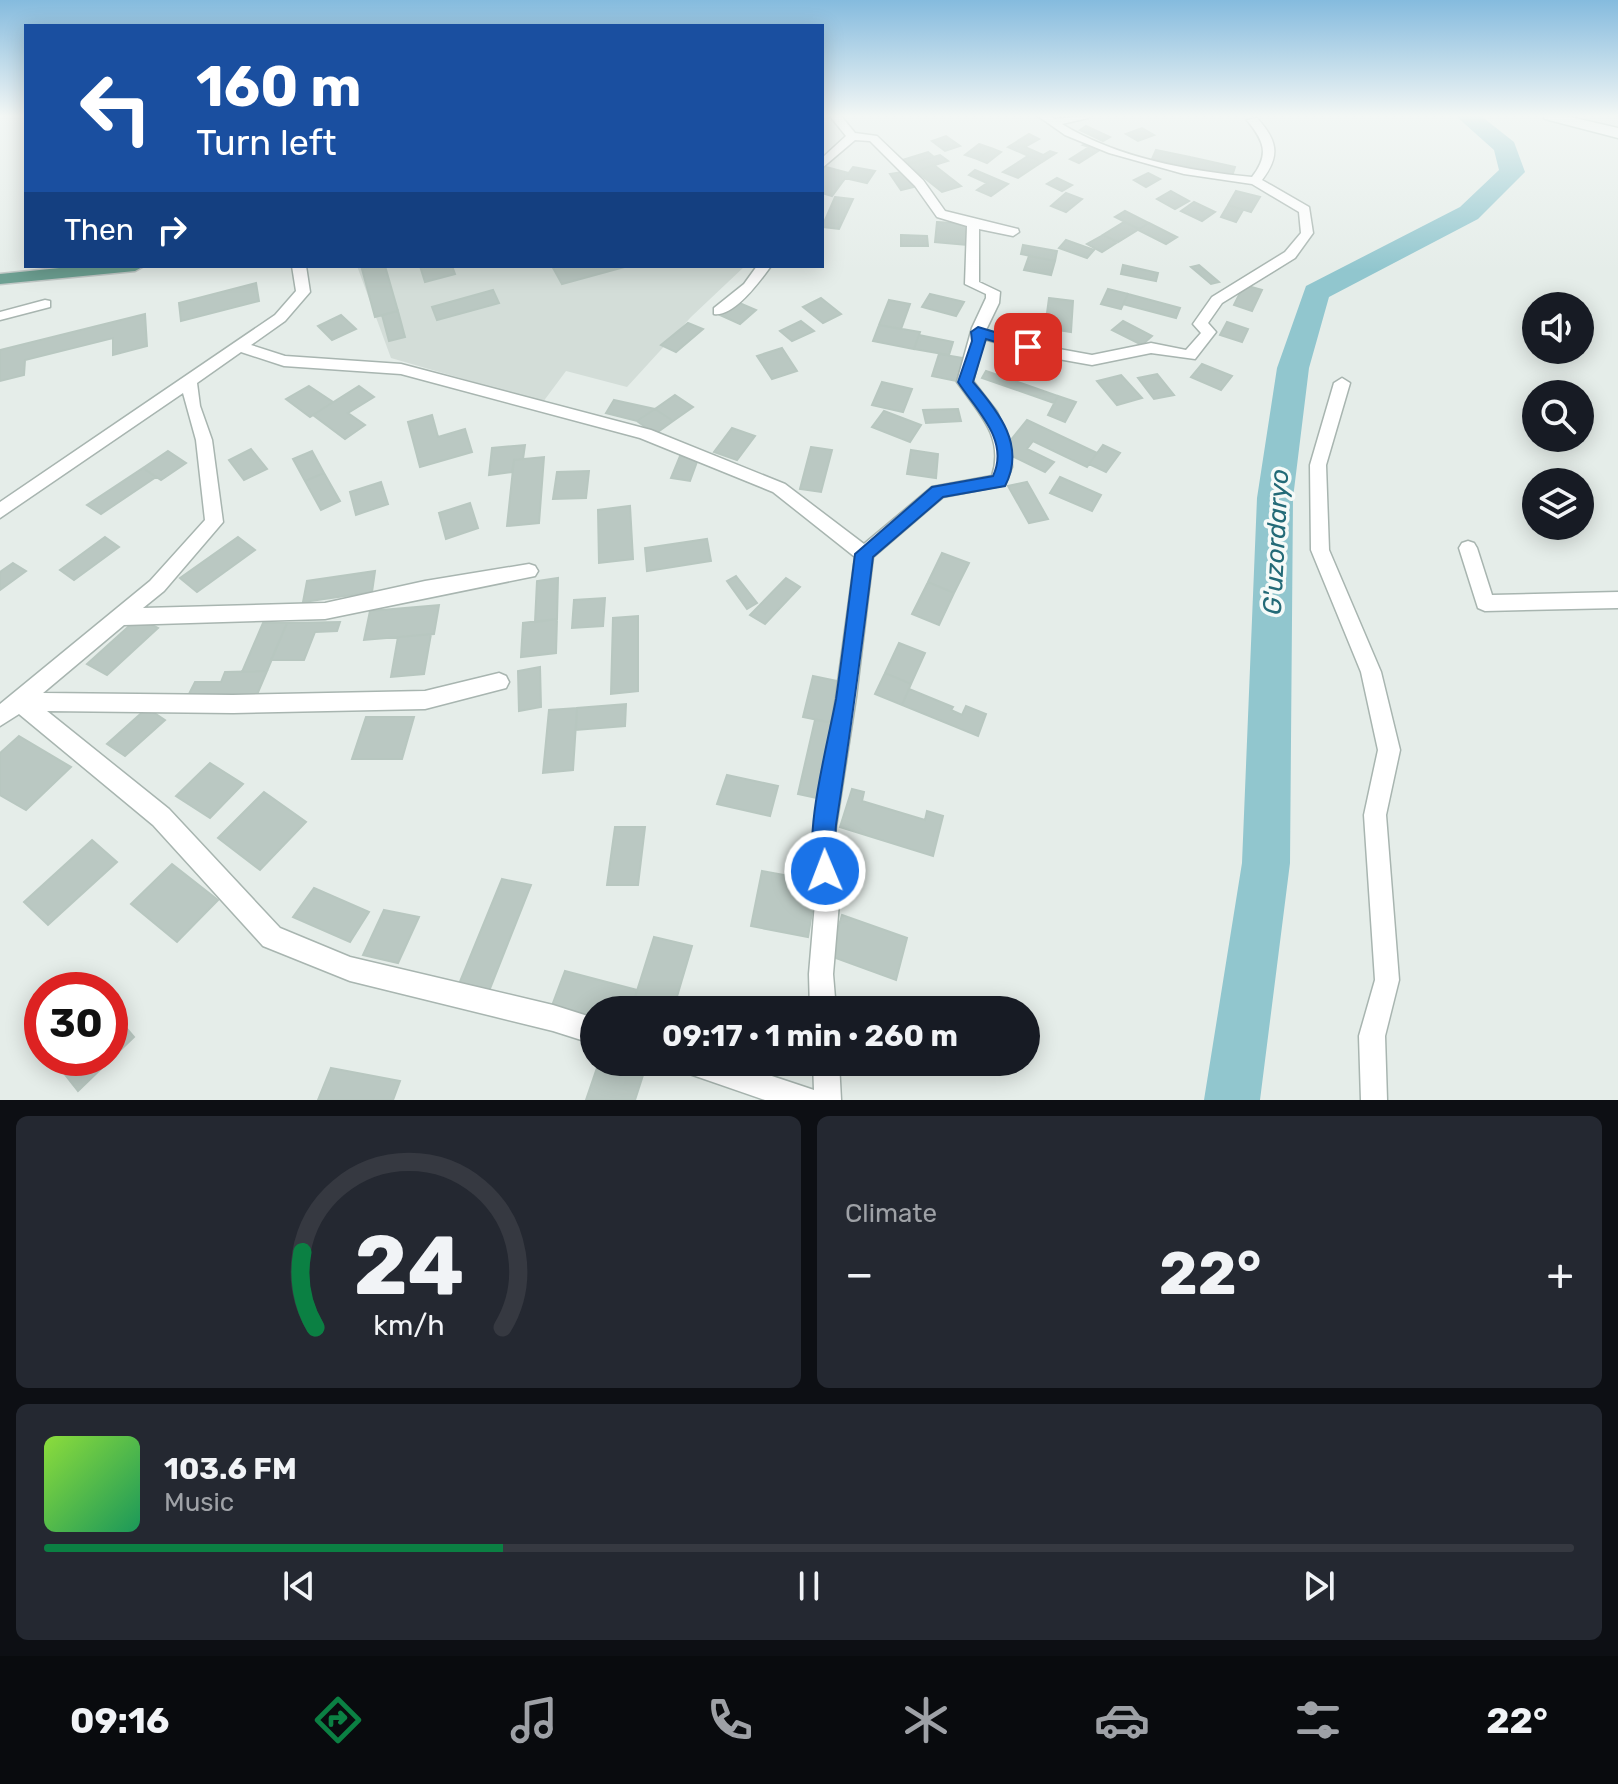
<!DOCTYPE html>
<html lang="en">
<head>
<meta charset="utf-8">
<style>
	body { margin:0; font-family:Rubik,sans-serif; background:#242831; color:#f1f3f6; height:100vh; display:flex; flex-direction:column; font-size:30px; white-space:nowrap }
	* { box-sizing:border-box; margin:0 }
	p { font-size:26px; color:#9ea1a6 }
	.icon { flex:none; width:44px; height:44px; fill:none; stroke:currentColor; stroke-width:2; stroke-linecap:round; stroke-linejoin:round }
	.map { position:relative; height:1100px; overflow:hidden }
	.drawer { display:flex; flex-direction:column; gap:16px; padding:16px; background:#0d0f14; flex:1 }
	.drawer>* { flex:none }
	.guide { position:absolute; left:24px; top:24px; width:800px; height:244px; border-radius:0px; box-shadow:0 4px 20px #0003; background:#1a4fa0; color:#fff; overflow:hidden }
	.controls { position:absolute; left:1522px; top:292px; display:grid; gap:16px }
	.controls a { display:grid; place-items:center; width:72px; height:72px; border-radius:50%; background:#171b24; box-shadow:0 4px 20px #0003; font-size:40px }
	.speed { position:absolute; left:24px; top:972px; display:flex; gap:16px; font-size:40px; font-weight:700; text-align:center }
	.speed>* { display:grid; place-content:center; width:104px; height:104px; border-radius:50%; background:#171b24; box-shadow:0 4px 20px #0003; line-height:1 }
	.speed .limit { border:12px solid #d22; background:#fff; color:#111 }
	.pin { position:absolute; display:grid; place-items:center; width:68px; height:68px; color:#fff; margin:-34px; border-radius:16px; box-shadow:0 4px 12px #0006 }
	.me { position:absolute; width:88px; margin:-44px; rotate:359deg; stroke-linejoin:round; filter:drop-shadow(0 0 6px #0008) }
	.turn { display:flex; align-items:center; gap:28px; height:168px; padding:0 40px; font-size:36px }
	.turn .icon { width:104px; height:104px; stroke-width:2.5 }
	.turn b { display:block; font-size:56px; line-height:68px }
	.then { display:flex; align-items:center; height:76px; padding:0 40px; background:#0003; gap:16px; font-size:30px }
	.big { font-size:60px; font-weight:700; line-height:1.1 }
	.drawer .card { flex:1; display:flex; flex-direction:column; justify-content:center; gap:12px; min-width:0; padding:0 28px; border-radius:12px; background:#242831 }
	.drawer .dial { align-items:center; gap:0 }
	.dial svg { height:208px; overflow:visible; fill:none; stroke:#363941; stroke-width:7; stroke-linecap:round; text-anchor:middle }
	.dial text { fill:#f1f3f6; stroke:none }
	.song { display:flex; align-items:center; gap:24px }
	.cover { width:96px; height:96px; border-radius:12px; background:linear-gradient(135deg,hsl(90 70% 55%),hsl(150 70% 35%)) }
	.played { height:8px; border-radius:4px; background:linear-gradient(90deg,#0b8043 30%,#363941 30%) }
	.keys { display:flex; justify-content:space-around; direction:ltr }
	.heat { display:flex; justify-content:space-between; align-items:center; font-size:44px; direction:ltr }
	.drawer .tiles { flex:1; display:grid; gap:16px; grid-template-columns:1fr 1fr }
	.card:last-child { grid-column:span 2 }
	.trip { position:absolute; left:580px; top:996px; width:460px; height:80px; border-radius:40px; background:#171b24; box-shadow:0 4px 20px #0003; font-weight:700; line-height:80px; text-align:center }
	.tab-bar { display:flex; height:128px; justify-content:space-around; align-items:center; background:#090b0e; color:#9ea1a6 }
	.tab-bar .icon { width:56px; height:56px }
	.tab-bar .on { color:#0b8043 }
	.tab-bar b { font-size:36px; color:#f1f3f6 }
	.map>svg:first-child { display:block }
	.built { fill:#d3ddd8 }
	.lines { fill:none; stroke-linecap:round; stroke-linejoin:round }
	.river { fill:#91c6ce; fill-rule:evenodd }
	.building { fill:#bac8c2; stroke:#b8c7c0; stroke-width:2 }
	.street-casing { stroke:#a8b5b0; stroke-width:3 }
	.secondary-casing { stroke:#a4b8b1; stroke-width:3 }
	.primary-casing { stroke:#c2c9c7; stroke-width:3 }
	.street { fill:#fff; fill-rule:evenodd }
	.secondary { fill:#fff; fill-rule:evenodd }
	.primary { fill:#6da092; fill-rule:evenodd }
	.route { fill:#1a73e8; stroke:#114b97; stroke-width:2 }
	.labels { text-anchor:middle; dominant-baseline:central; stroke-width:7; stroke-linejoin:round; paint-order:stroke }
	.water-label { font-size:26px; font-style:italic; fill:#236a77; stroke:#f5faf8 }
</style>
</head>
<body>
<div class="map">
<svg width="1618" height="1100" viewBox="0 0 1618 1100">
	<rect width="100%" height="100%" fill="#e5ede9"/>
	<path class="built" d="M357 266H745L691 317 627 387 566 371 543 402 391 358Z"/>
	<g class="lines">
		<path class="river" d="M1456 116H1481L1514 142 1525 172 1478 219 1329 297 1309 368 1293 498 1290 863 1260 1100H1204L1242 863 1257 498 1277 368 1306 286 1460 207 1499 170 1494 150Z"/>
	</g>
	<path class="building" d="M1086 126 1110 137 1103 141 1080 130Z
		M1142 128 1154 135 1138 141 1126 134Z
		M1029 134 1039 139 1025 147 1043 155 1050 151 1056 153 1042 162 1008 147Z
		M946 136 960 146 945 151 932 141Z
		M1089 142 1103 148 1079 163 1070 159 1089 147 1083 145Z
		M979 144 991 148 977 159 965 155Z
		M991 148 1001 152 987 163 977 159Z
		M1156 150 1190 157 1186 166 1152 159Z
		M928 152 934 157 908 164 902 160Z
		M940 155 948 161 916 171 908 164Z
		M1028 156 1042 162 1018 178 1003 172Z
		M1190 157 1235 167 1232 176 1186 166Z
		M934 165 961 186 942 192 916 171Z
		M826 167 849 173 832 196 822 193V172Z
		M853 167 875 171 867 183 845 178Z
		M975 170 1008 184 991 196 977 190 987 183 969 175Z
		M902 172 914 187 901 190 890 174Z
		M1148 173 1160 179 1146 187 1134 180Z
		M1057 178 1072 185 1062 191 1047 184Z
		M1171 191 1189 201 1175 209 1157 199Z
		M1236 191 1260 197 1251 212 1228 205Z
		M1066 193 1082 199 1066 212 1051 206Z
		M835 197 853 199 839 229 822 227Z
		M1194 202 1215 212 1202 221 1181 211Z
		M1228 205 1243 210 1236 222 1221 217Z
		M1125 211 1149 223 1139 229 1115 217Z
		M937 222 968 224 967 245 935 242Z
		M1124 222 1139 229 1118 242 1103 235Z
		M1149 223 1177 237 1166 244 1138 230Z
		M901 235 927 236 928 246H901Z
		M1103 235 1118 242 1102 252 1087 244Z
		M1066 240 1094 250 1087 258 1059 248Z
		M1023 245 1057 251 1055 261 1021 254Z
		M1029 256 1055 261 1051 275 1024 270Z
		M1123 265 1158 273 1156 281 1121 274Z
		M1199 265 1219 282 1211 284 1191 267Z
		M374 266H385L398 311 375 317 362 269Z
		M420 266H452L455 274 425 282Z
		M552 266H628L562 284Z
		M256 283 259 301 181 321 179 303Z
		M1244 285 1262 290 1252 311 1234 305Z
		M1108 289 1128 294 1121 309 1101 304Z
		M493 290 499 303 437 320 432 307Z
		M930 294 964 302 956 316 922 307Z
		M1128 294 1180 308 1176 318 1123 304Z
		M821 298 841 314 823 323 803 307Z
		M1049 298 1073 301 1071 332 1045 328Z
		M889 300 910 304 901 329 879 325Z
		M737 302 756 310 740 324 720 315Z
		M398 311 405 337 389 341 382 315Z
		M145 314 147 346 113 355V338L25 360 24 375 0 381V350Z
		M341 315 356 329 332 340 318 326Z
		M801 321 814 331 792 341 780 331Z
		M1123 321 1152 336 1142 345 1112 330Z
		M1227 322 1248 329 1242 342 1220 335Z
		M688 323 703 329 676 352 661 345Z
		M879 325 920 332 914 349 873 341Z
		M919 335 953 342 949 355 914 349Z
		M782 348 797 371 772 379 757 356Z
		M939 354 963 358 957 381 932 376Z
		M1202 364 1232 376 1221 390 1191 377Z
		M986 371 1058 396 1054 403 982 378Z
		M1157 374 1174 395 1154 399 1138 378Z
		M1121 375 1142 398 1117 405 1097 381Z
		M882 382 912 389 903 412 872 405Z
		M309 386 333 402 310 417 286 399Z
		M359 386 374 397 348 413 365 425 345 439 313 415Z
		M675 395 693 407 673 421 655 409Z
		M1058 396 1076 402 1065 422 1048 415Z
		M614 400 655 409 637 421 606 413Z
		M655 409 673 421 655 434 637 421Z
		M958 409 961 421 926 423 923 410Z
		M884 411 921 425 910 442 872 427Z
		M432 415 438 437 465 429 472 452 420 467 408 422Z
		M1027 420 1097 453 1087 467 1033 441 1027 449 1054 462 1045 472 1012 456 1010 441Z
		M732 428 755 436 737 460 714 452Z
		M525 445 523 459 514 460 512 472 489 475 492 448Z
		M1103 445 1120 453 1106 472 1089 464Z
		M811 447 832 450 821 492 800 489Z
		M251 449 267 469 244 480 229 460Z
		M911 450 938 454 936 478 907 474Z
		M168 451 186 463 161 480 143 468Z
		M312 451 324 473 305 481 293 459Z
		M680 456 698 459 690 481 671 478Z
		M544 457 539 523 507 526 514 460Z
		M143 468 156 477 101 514 87 505Z
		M589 471 586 498 553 499 557 472Z
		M324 473 340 501 321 510 305 481Z
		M1060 477 1101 495 1092 511 1050 493Z
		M381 482 388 504 356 515 350 492Z
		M1027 482 1048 519 1029 523 1008 486Z
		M470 503 478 528 446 539 439 513Z
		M630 506 633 559 599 563 598 510Z
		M105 537 119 547 74 580 60 570Z
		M238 537 255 550 197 592 180 578Z
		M707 539 711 561 647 571 645 548Z
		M942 553 969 563 954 593 928 582Z
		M13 563 26 571 0 590V572Z
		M375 571 372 592 303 602 307 581Z
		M736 576 757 603 747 609 727 581Z
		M558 578 557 619 535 622 537 581Z
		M786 578 800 587 765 624 750 615Z
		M928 582 954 593 939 625 912 614Z
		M605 598 603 626 572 628 574 600Z
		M439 605 434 634 364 640 370 611Z
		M638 616V691L611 694 613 618Z
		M138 618 158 628 107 675 87 664Z
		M557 619 556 653 521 657 523 623Z
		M340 622 337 631 315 632 304 660H271L287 623Z
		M263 623H287L267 671 242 672Z
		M431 634 424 674 391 677 398 637Z
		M899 643 925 653 911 684 885 673Z
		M540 667 541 707 519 711 518 671Z
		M267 671 256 697 187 698 195 682H221L225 672Z
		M885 673 911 684 902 705 875 694Z
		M813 676 842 682 833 723 803 717Z
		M909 689 953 707 951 710 962 715 966 706 986 714 978 736 902 705Z
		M626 704 625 726 576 730 577 708Z
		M147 708 165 720 125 756 107 744Z
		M577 708 573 770 543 773 549 710Z
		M366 717H414L402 759H352Z
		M815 720 833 723 817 798 798 794Z
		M19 736 71 767 26 810 0 795V753Z
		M210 763 243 784 210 818 176 796Z
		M727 775 778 786 770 816 717 804Z
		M852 789 864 792 862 801 925 820 927 811 943 816 933 856 840 827Z
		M264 792 306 822 260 870 218 838Z
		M615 827H645L638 885H607Z
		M92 840 117 862 48 925 24 902Z
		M172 864 218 900 177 942 131 904Z
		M762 871 817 881 808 937 751 926Z
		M502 879 531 885 489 991 459 984Z
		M314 888 369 912 350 942 293 917Z
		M384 910 419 917 398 963 363 955Z
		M842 915 907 938 896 980 830 956Z
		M654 937 692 946 673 1010H631Z
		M565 971 637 990 631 1010H594V1023L550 1011Z
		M110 1009 134 1037 78 1091 52 1058H110Z
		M599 1062H622L645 1069 635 1100H586Z
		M331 1068 400 1081 393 1100H318Z"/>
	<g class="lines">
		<g class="street-casing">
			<path id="street" d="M830 116H841L855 133 877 136 923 180 945 211 1018 229 1019 232 1013 236 979 229V282L1000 292 999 303 986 330 1048 347 1092 355 1151 343 1186 350 1201 333 1193 324 1212 297 1285 252 1301 233 1299 212 1252 184 1184 174 1109 153 1065 135 1038 116H1050L1055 119 1089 116 1088 118 1062 124C1117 158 1189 171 1252 177 1270 154 1264 141 1247 120L1257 118C1277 140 1281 155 1262 180L1309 207 1313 233 1295 258 1222 303 1208 323 1216 332 1195 359 1151 353 1092 365 1047 357 984 339 973 381 997 412 1010 441 1012 467 1005 485 943 497 873 557 856 697 834 840 839 903 833 974 836 1010H810L809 974 815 903 812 840 836 697 855 557 773 492 640 438 401 374 284 366 241 352 197 383 200 406 212 440 223 522 164 591 143 608 325 603 425 581 529 564 535 566 538 571 535 576 325 619 124 625 43 693 233 695 425 691 499 673 506 676 509 682 506 688 425 709 233 713 47 711 169 809 280 928 350 957 553 1005 594 1018V1044L553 1031 350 981 263 946 153 825 19 714 0 726V704L150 581 205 520 196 440 183 393 0 518V502L275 315 296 291 292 266H306L310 292 285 321 251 345 285 356 401 364 651 430 785 484 864 544 932 487 992 476C1005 437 978 412 957 382L972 328 986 298V294L965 284 967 226 937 217 915 186 870 141 855 140 822 168V158L846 136Z
				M757 266H771C760 281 734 317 714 314V308L744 284Z
				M45 300 50 301V307L0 320V312Z
				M1342 378 1350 383 1326 465 1329 550 1381 672 1400 750 1386 815 1399 980 1385 1036 1387 1100H1361L1359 1036 1375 980 1364 815 1378 750 1361 672 1311 550 1310 465 1334 383Z
				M1468 541 1474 543 1477 548 1492 595 1618 592V608L1485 611 1478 608 1459 548 1462 543Z
				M677 1062H730L814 1090 813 1062H839L841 1100H765L681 1071Z"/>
		</g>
		<g class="secondary-casing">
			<path id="secondary" d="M1543 116H1566L1618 128V138L1545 119Z"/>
		</g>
		<g class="primary-casing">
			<path id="primary" d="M79 266H144L135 271 0 284V274Z"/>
		</g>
		<use href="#street" class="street"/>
		<use href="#secondary" class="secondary"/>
		<use href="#primary" class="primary"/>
	</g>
	<linearGradient id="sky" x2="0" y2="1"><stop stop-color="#85bbde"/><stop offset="0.43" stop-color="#f3f7f5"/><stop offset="1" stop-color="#f3f7f5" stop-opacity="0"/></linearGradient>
	<rect width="1618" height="270" fill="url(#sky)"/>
	<path class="route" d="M978 327 1034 344 1036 347 1028 352 986 339 973 382C999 412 1026 446 1005 486L943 497 873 557C862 646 850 736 836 825 834 843 840 863 833 879L825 883 817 879C801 841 828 743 836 699 843 651 849 602 855 554L932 487 993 476C1010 440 976 410 958 382L972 341 971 332Z"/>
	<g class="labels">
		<g class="water-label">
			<text transform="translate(1276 542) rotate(-87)">G'uzordaryo</text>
		</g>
	</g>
</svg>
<div class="controls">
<a><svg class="icon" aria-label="sound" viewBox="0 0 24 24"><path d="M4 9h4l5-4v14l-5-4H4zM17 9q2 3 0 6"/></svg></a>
<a><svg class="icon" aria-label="search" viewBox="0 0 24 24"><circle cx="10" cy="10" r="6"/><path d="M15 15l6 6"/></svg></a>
<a><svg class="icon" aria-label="layers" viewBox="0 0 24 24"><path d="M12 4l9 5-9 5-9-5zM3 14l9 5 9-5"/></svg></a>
</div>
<div class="speed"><div class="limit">30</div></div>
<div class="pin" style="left:1028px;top:347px;background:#d93025"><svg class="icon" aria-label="arrive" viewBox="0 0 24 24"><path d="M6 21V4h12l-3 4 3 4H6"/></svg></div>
<svg class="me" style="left:825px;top:871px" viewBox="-20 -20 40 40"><circle r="17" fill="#1a73e8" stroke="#fff" stroke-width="3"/><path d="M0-11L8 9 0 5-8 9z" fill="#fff"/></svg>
<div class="trip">09:17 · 1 min · 260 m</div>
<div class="guide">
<div class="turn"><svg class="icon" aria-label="left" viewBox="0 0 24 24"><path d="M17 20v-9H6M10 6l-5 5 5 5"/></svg><div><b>160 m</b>Turn left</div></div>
<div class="then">Then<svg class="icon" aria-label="right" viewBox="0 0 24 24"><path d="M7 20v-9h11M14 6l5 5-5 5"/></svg></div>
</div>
</div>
<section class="drawer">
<div class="tiles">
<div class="card dial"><svg viewBox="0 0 100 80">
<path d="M14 69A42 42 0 1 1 86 69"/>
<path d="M14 69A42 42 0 0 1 9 40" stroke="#0b8043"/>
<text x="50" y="56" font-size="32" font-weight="700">24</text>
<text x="50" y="72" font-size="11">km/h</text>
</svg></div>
<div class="card"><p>Climate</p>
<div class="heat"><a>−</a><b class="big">22°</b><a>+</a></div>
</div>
<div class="card">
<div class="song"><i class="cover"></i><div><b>103.6 FM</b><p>Music</p></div></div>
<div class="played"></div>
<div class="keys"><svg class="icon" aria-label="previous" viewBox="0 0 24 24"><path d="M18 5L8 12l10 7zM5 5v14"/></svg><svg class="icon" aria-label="pause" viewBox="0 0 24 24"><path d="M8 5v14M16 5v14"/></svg><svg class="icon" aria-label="next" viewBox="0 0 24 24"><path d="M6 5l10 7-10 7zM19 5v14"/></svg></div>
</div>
</div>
</section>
<nav class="tab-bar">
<b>09:16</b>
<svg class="icon on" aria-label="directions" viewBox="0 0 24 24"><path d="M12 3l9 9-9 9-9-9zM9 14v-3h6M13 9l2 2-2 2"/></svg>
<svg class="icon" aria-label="music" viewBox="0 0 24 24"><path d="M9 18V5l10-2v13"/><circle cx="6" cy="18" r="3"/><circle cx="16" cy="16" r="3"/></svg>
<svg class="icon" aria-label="phone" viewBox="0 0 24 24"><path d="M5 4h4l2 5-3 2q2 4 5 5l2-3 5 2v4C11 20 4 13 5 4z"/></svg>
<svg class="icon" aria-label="climate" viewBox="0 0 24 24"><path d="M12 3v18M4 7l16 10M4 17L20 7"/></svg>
<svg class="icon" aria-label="car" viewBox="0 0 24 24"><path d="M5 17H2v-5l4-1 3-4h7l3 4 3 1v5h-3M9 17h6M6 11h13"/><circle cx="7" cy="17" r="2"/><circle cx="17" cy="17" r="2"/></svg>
<svg class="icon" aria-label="filters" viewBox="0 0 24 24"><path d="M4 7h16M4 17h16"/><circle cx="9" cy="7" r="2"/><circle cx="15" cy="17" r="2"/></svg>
<b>22°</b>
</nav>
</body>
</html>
